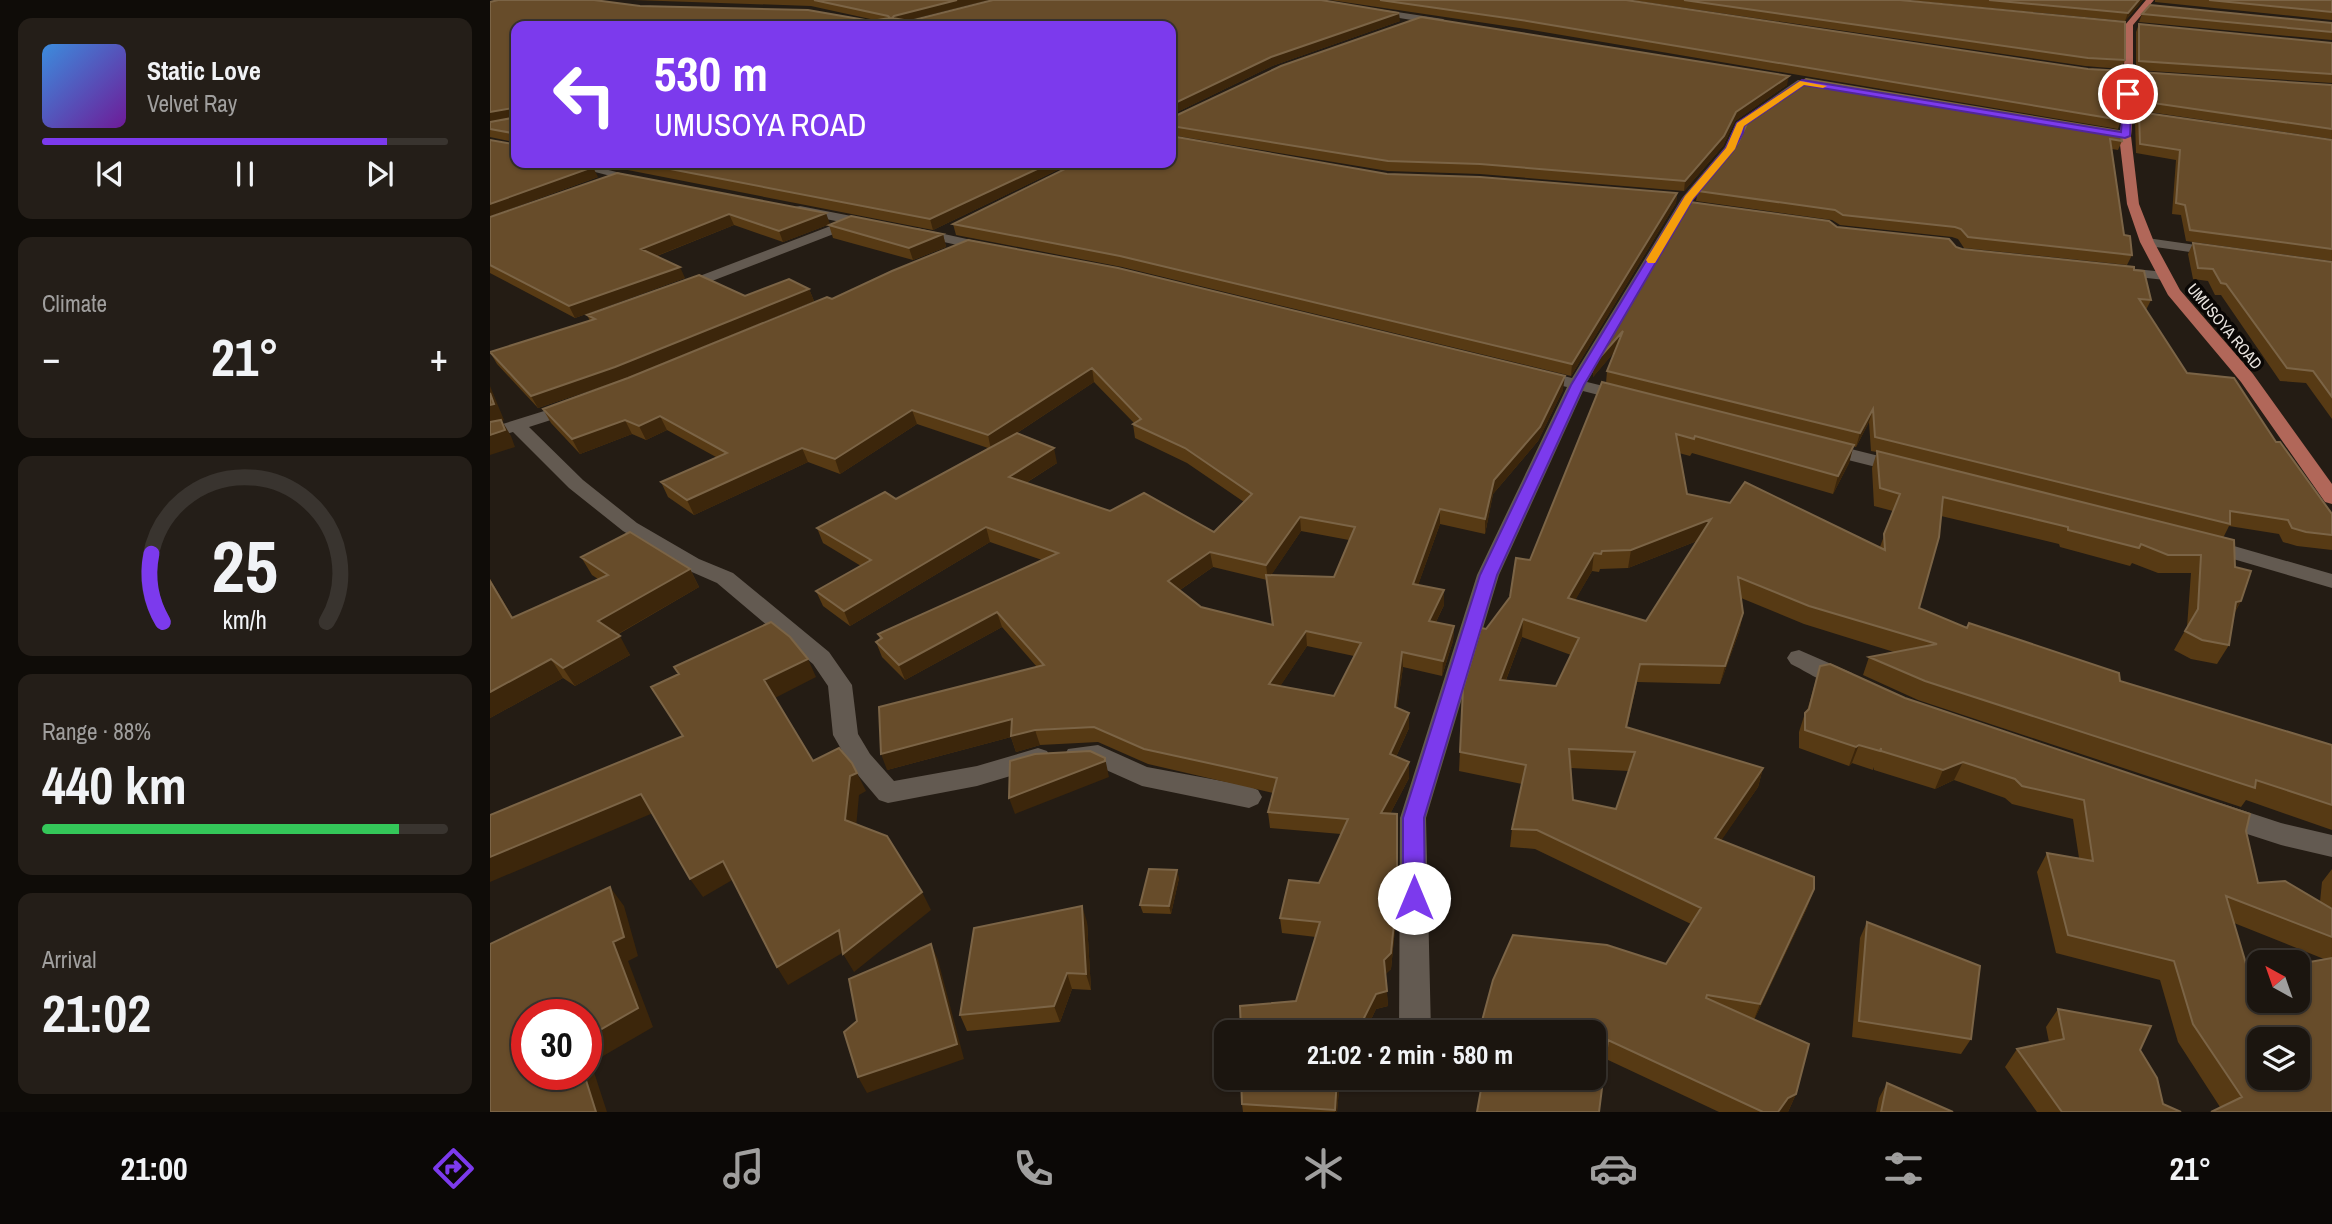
<!DOCTYPE html>
<html lang="en">
<head>
<meta charset="utf-8">
<style>
	body { margin:0; font-family:"Archivo Narrow",sans-serif; background:#241e18; color:#f1f3f6; height:100vh; display:flex; flex-direction:column; font-size:26px; white-space:nowrap }
	* { box-sizing:border-box; margin:0 }
	p { font-size:23px; color:#a09f9e }
	.icon { flex:none; width:38px; height:38px; fill:none; stroke:currentColor; stroke-width:2; stroke-linecap:round; stroke-linejoin:round }
	.map { position:relative; flex:1; overflow:hidden }
	.side { display:flex; flex-direction:column; gap:18px; padding:18px; background:#0f0c08; width:490px }
	.side>* { flex:none }
	.top-card { position:absolute; left:21px; top:21px; width:665px; height:147px; border-radius:14px; box-shadow:0 2px 5px #0004,0 0 0 2px #39342f; background:#7c3aed; color:#fff; overflow:hidden }
	.needle { width:46px; rotate:320deg }
	.fabs { position:absolute; left:1757px; top:950px; display:grid; gap:14px }
	.fabs a { display:grid; place-items:center; width:63px; height:63px; border-radius:14px; background:#1b150f; box-shadow:0 2px 5px #0004,0 0 0 2px #39342f; font-size:35px }
	.speed { position:absolute; left:21px; top:999px; display:flex; gap:14px; font-size:35px; font-weight:700; text-align:center }
	.speed>* { display:grid; place-content:center; width:91px; height:91px; border-radius:50%; background:#1b150f; box-shadow:0 2px 5px #0004,0 0 0 2px #39342f; line-height:1 }
	.speed .limit { border:10px solid #d22; background:#fff; color:#111 }
	.pin { position:absolute; display:grid; place-items:center; width:60px; height:60px; color:#fff; margin:-30px; border:4px solid #fff; border-radius:50%; box-shadow:0 2px 7px #0007 }
	.me { position:absolute; width:77px; margin:-38px; rotate:0deg; stroke-linejoin:round; filter:drop-shadow(0 0 5px #0008) }
	.turn { display:flex; align-items:center; gap:24px; height:147px; padding:0 28px; font-size:32px }
	.turn .icon { width:91px; height:91px; stroke-width:2.5 }
	.turn b { display:block; font-size:49px; line-height:60px }
	.big { font-size:52px; font-weight:700; line-height:1.1 }
	.side .card { flex:1; display:flex; flex-direction:column; justify-content:center; gap:10px; min-width:0; padding:0 24px; border-radius:14px; background:#241e18 }
	.side .dial { align-items:center; gap:0 }
	.dial svg { height:182px; overflow:visible; fill:none; stroke:#39342f; stroke-width:7; stroke-linecap:round; text-anchor:middle }
	.dial text { fill:#f1f3f6; stroke:none }
	.song { display:flex; align-items:center; gap:21px }
	.cover { width:84px; height:84px; border-radius:10px; background:linear-gradient(135deg,hsl(210 70% 55%),hsl(280 70% 35%)) }
	.played { height:7px; border-radius:4px; background:linear-gradient(90deg,#7c3aed 85%,#39342f 85%) }
	.keys { display:flex; justify-content:space-around; direction:ltr }
	.heat { display:flex; justify-content:space-between; align-items:center; font-size:38px; direction:ltr }
	.charge { height:10px; border-radius:5px; background:linear-gradient(90deg,#34c759 88%,#39342f 0) }
	.trip { position:absolute; left:724px; top:1020px; width:392px; height:70px; border-radius:14px; background:#1b150f; box-shadow:0 2px 5px #0004,0 0 0 2px #39342f; font-weight:700; line-height:70px; text-align:center }
	.menu { display:flex; height:112px; justify-content:space-around; align-items:center; background:#0b0806; color:#a09f9e }
	.menu .icon { width:49px; height:49px }
	.menu .selected { color:#7c3aed }
	.menu b { font-size:32px; color:#f1f3f6 }
	main { display:flex; flex:1; min-height:0 }
	.map>svg:first-child { display:block }
	.lines { fill:none; stroke-linecap:round; stroke-linejoin:round }
	.minor { fill:#635a51; fill-rule:evenodd }
	.major { fill:#b16759; fill-rule:evenodd }
	.wall { fill:#573a14; fill-rule:evenodd }
	.shaded-wall { fill:#3c260b }
	.building { fill:#674c2a; stroke:#7b6446; stroke-width:2; fill-rule:evenodd }
	.route { fill:#7c3aed; stroke:#51269a; stroke-width:2 }
	.slow { fill:#f59e0b }
	.labels { text-anchor:middle; dominant-baseline:central; stroke-width:7; stroke-linejoin:round; paint-order:stroke }
	.far-street-label { font-size:16px; fill:#e9e4df; stroke:#0a0705 }
</style>
</head>
<body>
<main>
<section class="side">
<div class="card">
<div class="song"><i class="cover"></i><div><b>Static Love</b><p>Velvet Ray</p></div></div>
<div class="played"></div>
<div class="keys"><svg class="icon" aria-label="previous" viewBox="0 0 24 24"><path d="M18 5L8 12l10 7zM5 5v14"/></svg><svg class="icon" aria-label="pause" viewBox="0 0 24 24"><path d="M8 5v14M16 5v14"/></svg><svg class="icon" aria-label="next" viewBox="0 0 24 24"><path d="M6 5l10 7-10 7zM19 5v14"/></svg></div>
</div>
<div class="card"><p>Climate</p>
<div class="heat"><a>−</a><b class="big">21°</b><a>+</a></div>
</div>
<div class="card dial"><svg viewBox="0 0 100 80">
<path d="M14 69A42 42 0 1 1 86 69"/>
<path d="M14 69A42 42 0 0 1 9 39" stroke="#7c3aed"/>
<text x="50" y="56" font-size="32" font-weight="700">25</text>
<text x="50" y="72" font-size="11">km/h</text>
</svg></div>
<div class="card"><p>Range · 88%</p><b class="big">440 km</b><div class="charge"></div></div>
<div class="card"><p>Arrival</p><b class="big">21:02</b></div>
</section>
<div class="map">
<svg width="1842" height="1112" viewBox="0 0 1842 1112">
	<rect width="100%" height="100%" fill="#241c14"/>
	<g class="lines">
		<path class="minor" d="M881 8 953 19 957 22 953 25 878 13Z
			M1308 80 1317 82 1255 126 1244 151 1203 200 1097 382 1142 393 1145 397 1136 402 1093 391 1009 575 936 818 941 1032H909L910 818 987 575 1077 387 1042 379 1040 375 1048 370 1082 378 1192 198 1235 147 1246 123Z
			M70 163H91L154 179 148 183Z
			M310 206 382 220 389 224 382 228 367 225 196 291H186L184 288 186 285 351 222 305 213V207Z
			M427 228 504 245 506 248 499 252 422 235V229Z
			M1657 238 1727 248 1734 252 1727 256 1652 245V239Z
			M1625 267 1675 272 1682 276 1675 280 1620 274 1618 271 1620 268Z
			M83 402 89 403 92 407 89 411 39 427 93 480 147 523 209 559 243 573 339 652 362 685 368 734 380 754 404 781 487 766 548 748 557 751 561 758 557 765 487 786 398 803 389 800 362 768 343 735 338 686 323 664 227 583 195 569 133 531 79 488 23 432 0 439V428Z
			M1333 442 1417 463 1419 467 1410 473 1326 452 1324 448Z
			M1716 538 1842 574V588L1709 549 1706 544 1709 539Z
			M1309 650 1362 673 1366 679 1362 685C1343 691 1318 672 1301 664L1297 658 1301 652Z
			M608 745 657 767 759 786 768 790 772 797 768 804 759 808 652 786 605 765 587 766 578 763 574 756 578 749Z
			M1730 803 1791 823 1842 835V857L1791 845 1720 822 1717 814 1720 806Z"/>
		<path class="major" d="M1656 0H1664L1643 25V115L1641 136 1649 204 1664 242 1690 290 1763 374 1842 484V504L1835 502 1751 382 1678 295 1650 242 1637 204 1629 136 1633 115 1635 25Z"/>
	</g>
	<path class="wall" d="M143 0H498L418 20 910 21 782 66 681 115V26H26V163L108 177 0 216V140L23 144V142L0 137V2L150 6 385 20 321 6Z
		M840 0H1136L1631 120 1628 129 1036 29Z
		M1141 0H1410L1635 60 1631 69 1595 66Z
		M1417 0H1653L1635 21Z
		M1665 0H1842V20L1665 2Z
		M1652 14 1842 23V40L1649 22Z
		M1649 24 1842 43V83L1646 70V32Z
		M1649 72 1842 85V139L1646 110V81Z
		M1316 79 1632 141 1628 150 1622 149 1634 235 1642 255 1637 265 1474 248 1468 239 1462 237 1350 225 1342 220 1206 201 1208 191Z
		M1297 85 1245 121 1233 146 1194 191 990 174 898 171 681 135V118Z
		M1649 112 1842 140V261L1696 241 1691 215 1682 214 1686 160 1646 153 1645 121Z
		M102 163H582L443 230Z
		M127 173 340 224 293 242 244 225 167 256 195 278 85 318 0 273V217Z
		M897 174 1187 193 1186 203 1081 376 632 267 466 235 463 224Z
		M1200 202 1339 221 1347 227 1459 239 1466 247 1472 249 1644 267V270L1654 271 1661 300 1656 310 1697 373 1744 378 1786 442H1790L1842 514V550L1807 546 1793 542 1789 534 1739 526 1733 538 1744 540 1745 567 1761 571 1751 601 1745 612 1739 645 1727 664 1701 659 1684 650 1697 627 1701 573H1668L1642 563 1640 566 1570 547 1569 544 1451 516 1449 537 1429 608 1477 628 1479 623 1629 673 1630 681 1842 745V830L1756 800 1751 807 1428 700 1373 675 1379 657 1404 652 1314 624 1251 598 1253 613 1249 632 1230 684 1147 682 1137 728 1273 768 1268 787 1231 840 1324 877V889L1317 908 1264 1020 1319 1044 1306 1094 1298 1112H1229L1116 1059 1109 1112H987L991 1089 979 1082V1078H1104V1032H989L1003 980 1023 935 1117 945 1176 964 1201 924 1045 849 1020 847 1022 829 1032 784 969 771 973 689 991 628 996 629 1020 597 1026 558 1040 560 1112 382 1116 383 1117 371 1125 351 1103 377 1104 364ZM1379 422 1381 451 1387 452 1382 468 1384 506 1403 511 1390 547 1255 482 1240 503 1197 494 1189 453 1200 456 1202 453 1343 494 1359 463 1363 446 1366 447ZM1207 541 1156 621 1085 600 1102 571 1109 572 1110 569 1138 568ZM1032 637 1081 655 1066 686 1016 680ZM1081 768 1139 771 1126 809 1083 800Z
		M339 225 453 234 456 247 423 260 343 238Z
		M1703 243 1842 262V419L1816 383 1790 381 1731 295H1725L1718 281 1703 279 1698 254Z
		M319 289 324 301 131 380 48 408 7 364 0 352 100 321 97 315 255 296Z
		M342 299 1073 390 1048 441 1003 494 995 534 950 524 928 585 954 605 946 622 964 626 963 641 952 676 913 667 907 708 919 713V728L906 757 919 762V778L900 814 907 908 901 969 895 974 898 1006 886 1009 875 1032H751L806 1001 826 937 792 933 790 918 829 883 851 834 780 828 778 812 783 793 658 764 608 742 550 745 526 752 521 737 397 770 547 667 512 627 415 680 392 657 386 642 390 639 388 634 552 560 500 542 360 626 333 606 326 591 371 566 333 543 327 528 406 499 498 448 427 424 350 474 318 462 204 515 178 497 171 482 226 457 177 430 156 440 142 434 90 454 61 423 53 409 138 378ZM604 382 644 423 643 424 645 438 697 463 754 502 724 532 620 511 536 483 567 463 527 433ZM811 531 859 540 844 577 781 575ZM723 567 777 580 782 625 711 607 690 590ZM817 646 864 656 844 696 790 686Z
		M91 557 200 569 209 587 127 635 140 655 85 686 73 678 0 718V579L23 618 108 579 102 575Z
		M1330 666 1756 831 1768 883 1830 902 1832 882 1842 869V1112L1730 1107 1688 1042 1670 980 1566 953 1547 872 1557 853 1589 858 1583 819 1522 804 1515 798 1464 780 1445 789 1384 770V767L1383 770 1362 763 1359 766 1309 748V732L1315 713 1317 711ZM1744 923 1834 959 1759 974Z
		M689 878 681 914 653 913 650 905Z
		M597 922 601 990 582 989 570 1022 477 1031 470 1015Z
		M1377 922 1481 1039 1471 1054 1362 1037 1370 938Z
		M1568 1009 1650 1050 1673 1104 1691 1112H1547L1515 1067 1527 1049 1559 1042 1556 1027Z
		M1397 1083 1463 1112H1386L1389 1098Z
		M849 1089 847 1112H753L752 1104Z"/>
	<path class="shaded-wall" d="M467 0H498L406 23 402 18 404 16Z
		M1649 0H1653L1635 21 1638 13Z
		M909 13 910 21 782 66 681 115V105L781 57Z
		M1299 76 1297 85 1245 121 1233 146 1194 191 1195 181 1246 112Z
		M23 108 26 117 0 122V112Z
		M560 163H582L443 230 440 219Z
		M103 167 108 177 0 216V204Z
		M1187 193 1186 203 1081 376 1082 364Z
		M336 213 340 224 293 242 289 231Z
		M239 214 244 225 156 260 151 249Z
		M453 234 456 247 423 260 419 248Z
		M190 267 195 278 85 318 79 306Z
		M319 289 324 301 131 380 48 408 41 396Z
		M1133 331 1132 343 1103 377 1104 364Z
		M602 368 604 382 501 450 498 435Z
		M1075 376 1073 390 1048 441 1003 494 995 534V519L1004 480Z
		M0 386 14 420 12 421 21 436 25 447 0 455Z
		M1383 409 1379 422 1366 447 1370 433Z
		M422 410 427 424 350 474 345 459Z
		M170 416 177 430 156 440 149 426Z
		M135 420 142 434 90 454 82 439Z
		M1364 445 1359 463 1343 494 1348 476Z
		M312 448 318 462 204 515 197 500Z
		M564 448 567 463 523 491 519 477Z
		M950 509V524L923 599V584Z
		M810 517 811 531 778 580 776 565Z
		M1221 519 1217 537 1138 568 1141 550Z
		M496 527 500 542 360 626 354 611Z
		M720 552 723 567 681 596 678 581Z
		M1104 553 1102 571 1076 616 1078 598Z
		M200 569 209 587 119 639 108 621Z
		M0 579 34 636 22 618 0 581Z
		M954 590V605L939 636V621Z
		M1751 601 1740 619 1746 602Z
		M507 612 512 627 415 680 409 665Z
		M1253 613 1249 632 1230 684 1235 666Z
		M1033 619 1032 637 1009 698 1010 680Z
		M964 626 963 641 952 676 953 661Z
		M816 631 817 646 781 700 779 684Z
		M130 636 140 655 85 686 73 668Z
		M912 652 913 667 905 723V707Z
		M61 659 73 678 0 718V692Z
		M318 659 326 677 283 699 274 680Z
		M919 713V728L900 770V754Z
		M522 719 545 730 550 745 526 752 521 737 397 770 391 754Z
		M1369 745 1362 763 1359 766 1366 747Z
		M615 758 619 777 525 814 519 798Z
		M919 762V778L892 829 891 813Z
		M1473 762 1464 780 1445 789 1453 770Z
		M1273 768 1268 787 1220 857 1225 838Z
		M367 773 376 791 369 795 365 839 355 820 360 776Z
		M151 794 163 813 0 882V857Z
		M907 814V908L901 969 894 976V960Z
		M233 861 244 879 213 897 200 879Z
		M687 870 689 878 681 914 679 906Z
		M120 887 134 906 148 956 138 961 163 1027 101 1063 117 1112H106L94 1074H96V1038L123 942Z
		M1324 889 1317 908 1263 1022 1270 1004Z
		M432 892 441 910 364 972 353 954Z
		M592 906 597 922 601 990 596 974Z
		M349 930 359 949 298 985 287 967Z
		M441 944 448 960 474 1059 377 1093 368 1077Z
		M577 973 582 989 570 1022 564 1006Z
		M897 991 898 1006 886 1009 875 1032H867L886 994Z
		M847 1078H854L849 1089 847 1112H845Z
		M1306 1094 1298 1112H1288L1298 1098Z"/>
	<path class="building" d="M8 0H104L150 6 318 10 381 21 400 18 398 16 324 0H467L404 16 402 18 420 21 503 0H831L909 13 781 57 681 105V26H26V163H84L103 167 0 204V140L23 144 22 133 0 129V122L22 118 23 108 0 112V2Z
		M890 0H1136L1598 69 1634 71 1631 120 1037 21Z
		M1194 0H1410L1635 22V60L1598 58Z
		M1499 0H1649L1638 13Z
		M1719 0H1842V12Z
		M1660 5 1842 23V32L1652 14Z
		M931 17 1299 76 1246 112 1234 136 1195 181 990 164 898 161 681 126V118L791 66Z
		M1649 24 1842 43V74L1649 61Z
		M1649 72 1842 85V129L1649 101Z
		M1316 79 1630 131 1632 141 1620 139 1634 235 1640 236 1642 255 1478 237 1471 229 1465 227 1353 215 1345 210 1208 191 1248 143 1259 119Z
		M1649 112 1842 140V249L1700 230 1695 205 1686 203 1690 150 1650 144Z
		M681 136 897 174 990 177 1187 193 1082 364 630 256 463 224 587 163H681Z
		M149 163H560L440 219Z
		M127 173 336 213 289 231 239 214 151 249 190 267 79 306 0 265V217Z
		M1200 202 1339 221 1347 227 1459 239 1466 247 1472 249 1644 267V270L1654 271 1661 300 1649 299 1697 373 1744 378 1786 442H1790L1842 514V535L1816 532 1802 528 1798 520 1740 511V524L1385 437 1383 409 1370 433 1117 371 1133 331 1104 364Z
		M361 216 453 234 419 248 339 225Z
		M478 240 628 268 1075 376 1050 427 1004 480 995 519 950 509 923 584 954 590 939 621 964 626 953 661 912 652 905 707 919 713 900 754 919 762 891 813 907 814V893L901 953 894 960 897 991 886 994 867 1032H751L750 1006 806 1001 830 922 790 918 799 880 829 883 858 819 778 812 787 778 654 749 604 727 545 730 521 736 522 719 391 754 389 707 554 665 507 612 409 665 386 642 392 638 388 634 568 553 496 527 354 611 326 591 381 560 327 528 395 492 406 499 527 433 564 448 519 477 620 511 654 493 724 532 762 494 695 448 643 424 651 419 602 368 498 435 422 410 345 459 312 448 197 500 171 482 237 453 170 416 149 426 135 420 82 439 53 409 138 378 337 297 342 299 402 271ZM810 517 865 527 844 577 776 575 783 625 711 607 678 581 720 552 776 565ZM816 631 871 643 844 696 779 684Z
		M1703 243 1842 262V397L1823 371 1797 368 1736 284 1731 283 1723 269 1708 268Z
		M209 275 255 296 299 279 319 289 125 367 41 396 0 352 105 319 97 315Z
		M1112 382 1364 445 1348 476 1205 436 1204 439 1186 434 1197 494 1240 503 1255 482 1395 550 1394 534 1410 494 1390 488 1387 451 1744 540 1745 567 1761 571 1751 601 1746 602 1739 645 1712 640 1695 631 1708 609 1711 555H1678L1651 544 1649 548 1578 530V527L1453 497 1449 537 1429 608 1477 628 1479 623 1629 673 1630 681 1842 745V805L1766 780 1765 788 1435 681 1379 657 1447 644 1319 606 1248 577 1253 613 1235 666 1150 664 1136 727 1273 768 1225 838 1324 877V889L1270 1004 1217 995 1216 998 1319 1044 1306 1094 1298 1098 1288 1112H1273L1118 1040 1109 1112H987L993 1078H1104V1032H989L1003 980 1023 935 1117 945 1176 964 1211 908 1047 830 1022 829 1036 765 970 752 973 689 991 628 996 629 1020 597 1026 558 1040 560ZM1221 519 1156 621 1078 598 1104 553 1111 554 1112 551 1141 550ZM1033 619 1089 638 1066 686 1010 680ZM1079 749 1145 752 1126 809 1083 800Z
		M0 393 4 404 0 405Z
		M11 420 15 430 0 435V422Z
		M140 532 200 569 108 621 130 636 73 668 61 659 0 692V581L22 618 118 575 91 557Z
		M281 622 300 637 318 659 274 680 323 761 349 748 362 763 367 773 360 776 355 820 397 836 432 892 353 954 349 930 287 967 233 861 200 879 151 794 0 857V815L193 736 161 687 189 674 184 667Z
		M1340 664 1415 698 1760 814 1756 831 1768 883 1795 881 1842 909V937L1736 896 1759 974 1769 972V1001H1808V964L1842 958V1112H1721L1752 1097 1703 1024 1684 961 1578 935 1557 853 1603 861 1594 800 1532 786 1525 779 1473 762 1453 770 1391 751V748L1390 751 1369 745 1366 747 1315 730V713L1319 709 1330 666ZM1769 1040H1808V1078H1769Z
		M600 751 615 758V761L519 798 520 761 545 754Z
		M659 869 687 870 679 906 650 905Z
		M120 887 134 937 123 942 148 1008 96 1038V1015H37V1074H94L106 1112H0V944Z
		M592 906 596 974 577 973 564 1006 470 1015 484 928Z
		M1377 922 1490 966 1481 1039 1369 1021Z
		M441 944 467 1044 368 1077 354 1032 367 1021 359 979Z
		M1568 1009 1661 1026 1650 1050 1667 1078 1673 1104 1691 1112H1572L1527 1049 1574 1039Z
		M751 1078H847L845 1110 752 1104Z
		M1397 1083 1463 1112H1391Z"/>
	<path class="route" d="M1312 80 1631 132 1634 94 1638 91 1642 94 1640 136 1635 138 1314 85 1254 126 1253 133 1243 151 1203 199 1094 385 1007 575 934 818 935 898 932 905 924 908 916 905 913 898V818L990 575 1081 385 1194 198 1236 148 1247 123Z"/>
	<path class="slow" d="M1310 81 1337 86 1333 88 1314 85 1254 126 1245 149 1203 199 1165 263H1158L1156 260 1195 196 1236 148 1247 123Z"/>
	<g class="labels">
		<g class="far-street-label">
			<text transform="translate(1735 326) rotate(50)">UMUSOYA ROAD</text>
		</g>
	</g>
</svg>
<div class="fabs">
<a><svg class="needle" viewBox="-14 -14 28 28"><path d="M0-13l5 13h-10z" fill="#e53935"/><path d="M0 13l5-13h-10z" fill="#a09f9e"/></svg></a>
<a><svg class="icon" aria-label="layers" viewBox="0 0 24 24"><path d="M12 4l9 5-9 5-9-5zM3 14l9 5 9-5"/></svg></a>
</div>
<div class="speed"><div class="limit">30</div></div>
<div class="pin" style="left:1638px;top:94px;background:#d93025"><svg class="icon" aria-label="arrive" viewBox="0 0 24 24"><path d="M6 21V4h12l-3 4 3 4H6"/></svg></div>
<svg class="me" style="left:924px;top:898px" viewBox="-20 -20 40 40"><circle r="19" fill="#fff"/><path d="M0-13L10 11 0 6-10 11z" fill="#7c3aed"/></svg>
<div class="trip">21:02 · 2 min · 580 m</div>
<div class="top-card">
<div class="turn"><svg class="icon" aria-label="left" viewBox="0 0 24 24"><path d="M17 20v-9H6M10 6l-5 5 5 5"/></svg><div><b>530 m</b>UMUSOYA ROAD</div></div>
</div>
</div>
</main>
<nav class="menu">
<b>21:00</b>
<svg class="icon selected" aria-label="directions" viewBox="0 0 24 24"><path d="M12 3l9 9-9 9-9-9zM9 14v-3h6M13 9l2 2-2 2"/></svg>
<svg class="icon" aria-label="music" viewBox="0 0 24 24"><path d="M9 18V5l10-2v13"/><circle cx="6" cy="18" r="3"/><circle cx="16" cy="16" r="3"/></svg>
<svg class="icon" aria-label="phone" viewBox="0 0 24 24"><path d="M5 4h4l2 5-3 2q2 4 5 5l2-3 5 2v4C11 20 4 13 5 4z"/></svg>
<svg class="icon" aria-label="climate" viewBox="0 0 24 24"><path d="M12 3v18M4 7l16 10M4 17L20 7"/></svg>
<svg class="icon" aria-label="car" viewBox="0 0 24 24"><path d="M5 17H2v-5l4-1 3-4h7l3 4 3 1v5h-3M9 17h6M6 11h13"/><circle cx="7" cy="17" r="2"/><circle cx="17" cy="17" r="2"/></svg>
<svg class="icon" aria-label="filters" viewBox="0 0 24 24"><path d="M4 7h16M4 17h16"/><circle cx="9" cy="7" r="2"/><circle cx="15" cy="17" r="2"/></svg>
<b>21°</b>
</nav>
</body>
</html>
